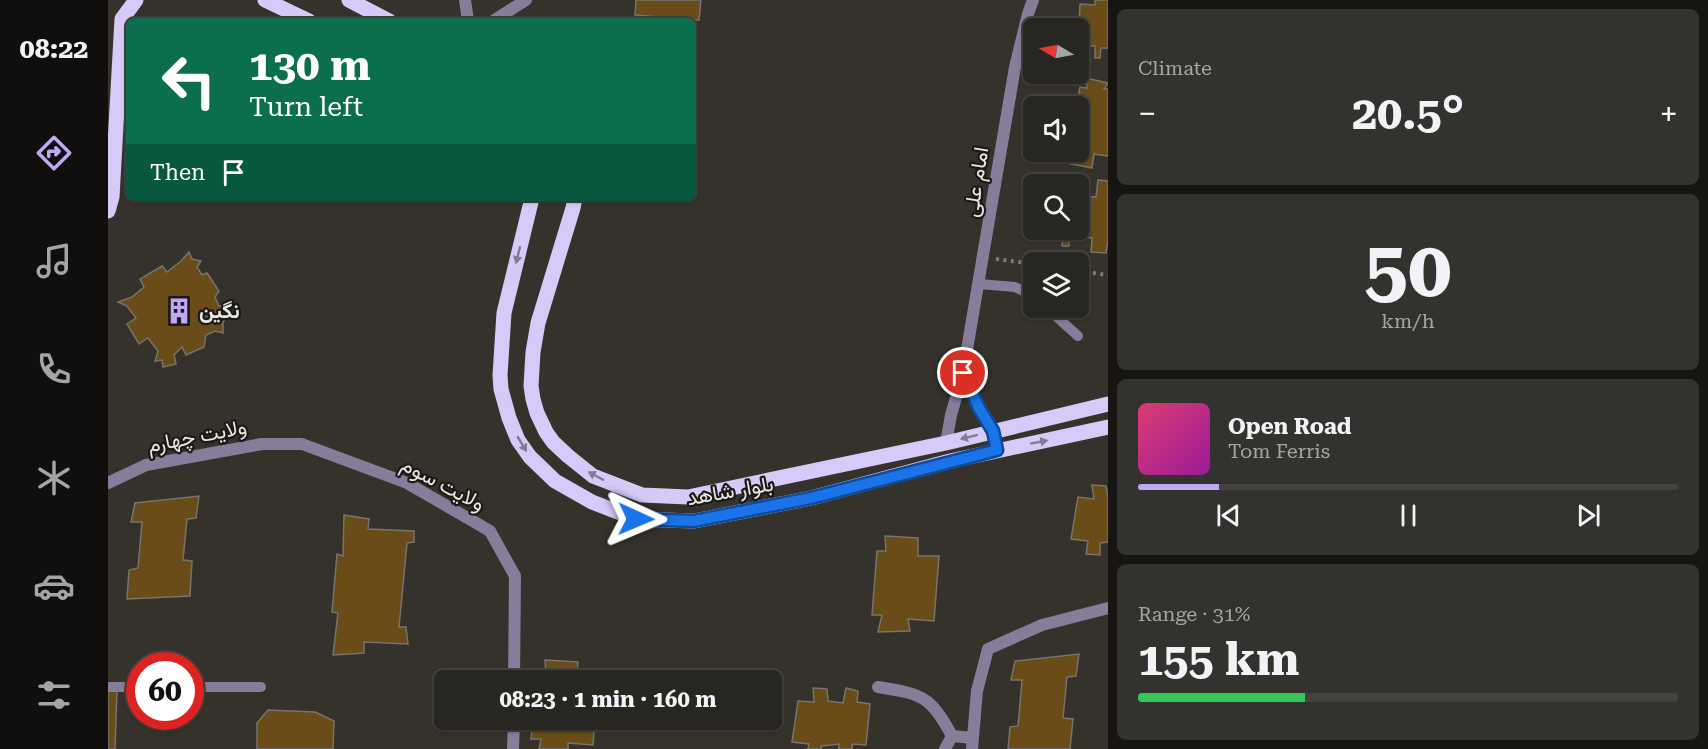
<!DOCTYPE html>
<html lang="en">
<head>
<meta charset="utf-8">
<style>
	body { margin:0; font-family:"Roboto Serif",Vazirmatn,serif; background:#34322e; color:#f1f3f6; height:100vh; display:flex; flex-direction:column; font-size:22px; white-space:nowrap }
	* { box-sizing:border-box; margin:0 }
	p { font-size:20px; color:#a5a5a5 }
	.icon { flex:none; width:33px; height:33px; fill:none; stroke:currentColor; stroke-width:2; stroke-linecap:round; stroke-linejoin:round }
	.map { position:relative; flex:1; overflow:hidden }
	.panel { display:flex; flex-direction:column; gap:9px; padding:9px; background:#161512; width:600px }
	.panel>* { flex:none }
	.top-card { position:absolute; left:18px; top:18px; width:570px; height:183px; border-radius:9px; box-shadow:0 2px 4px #0004,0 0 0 2px #44433f; background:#0b6e4f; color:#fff; overflow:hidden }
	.needle { width:39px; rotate:280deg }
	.tools { position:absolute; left:915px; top:18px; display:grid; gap:12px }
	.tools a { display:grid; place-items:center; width:66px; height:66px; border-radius:9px; background:#282621; box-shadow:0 2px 4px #0004,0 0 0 2px #44433f; font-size:30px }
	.speed { position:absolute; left:18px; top:652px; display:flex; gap:12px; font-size:30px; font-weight:700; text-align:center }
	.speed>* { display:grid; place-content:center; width:78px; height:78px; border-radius:50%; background:#282621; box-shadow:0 2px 4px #0004,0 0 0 2px #44433f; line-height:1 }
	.speed .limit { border:9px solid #d22; background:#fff; color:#111 }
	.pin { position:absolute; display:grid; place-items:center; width:51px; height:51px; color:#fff; margin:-26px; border:3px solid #fff; border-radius:50%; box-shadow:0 2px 6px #0007 }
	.me { position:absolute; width:66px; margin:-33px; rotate:91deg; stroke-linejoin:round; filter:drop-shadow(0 0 4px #0008) }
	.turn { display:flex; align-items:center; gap:21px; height:126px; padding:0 24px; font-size:27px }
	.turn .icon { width:78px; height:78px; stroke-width:2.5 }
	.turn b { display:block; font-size:42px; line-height:51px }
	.then { display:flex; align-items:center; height:57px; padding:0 24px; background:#0003; gap:12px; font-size:22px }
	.big { font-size:45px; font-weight:700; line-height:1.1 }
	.panel .widget { flex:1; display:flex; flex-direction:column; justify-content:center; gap:9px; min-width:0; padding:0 21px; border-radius:9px; background:#34322e }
	.panel .dial { align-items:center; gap:0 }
	.dial b { font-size:78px; line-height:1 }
	.song { display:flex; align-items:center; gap:18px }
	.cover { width:72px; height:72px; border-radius:9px; background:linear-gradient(135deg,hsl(340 70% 55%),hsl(300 70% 35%)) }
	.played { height:6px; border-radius:3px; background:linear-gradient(90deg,#bfa9f4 15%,#44433f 15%) }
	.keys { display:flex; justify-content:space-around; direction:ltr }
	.heat { display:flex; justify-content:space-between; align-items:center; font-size:33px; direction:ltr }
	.charge { height:9px; border-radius:4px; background:linear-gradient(90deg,#34c759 31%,#44433f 0) }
	.trip { position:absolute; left:326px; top:670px; width:348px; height:60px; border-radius:9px; background:#282621; box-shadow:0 2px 4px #0004,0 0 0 2px #44433f; font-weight:700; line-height:60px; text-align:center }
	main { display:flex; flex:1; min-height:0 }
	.tab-bar { display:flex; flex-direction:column; width:108px; justify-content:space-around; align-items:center; background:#100f0d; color:#a5a5a5 }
	.tab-bar .icon { width:42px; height:42px }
	.tab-bar .current { color:#bfa9f4 }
	.tab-bar b { font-size:27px; color:#f1f3f6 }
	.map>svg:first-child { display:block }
	.building { fill:#694c18; stroke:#77736d; stroke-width:1.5 }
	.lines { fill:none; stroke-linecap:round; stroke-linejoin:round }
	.path { stroke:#7e7b76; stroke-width:4; stroke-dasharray:3 4.5; stroke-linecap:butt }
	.service { stroke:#857d9a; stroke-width:10 }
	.minor { stroke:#857d9a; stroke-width:12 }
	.primary { stroke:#d7caf9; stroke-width:15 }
	.oneway { fill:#827b93 }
	.route-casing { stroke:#114b97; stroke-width:15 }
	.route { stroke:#1a73e8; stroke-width:10 }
	.labels { text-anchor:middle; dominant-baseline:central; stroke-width:4.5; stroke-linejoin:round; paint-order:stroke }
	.street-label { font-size:21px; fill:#e9e7e3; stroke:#1b1a17 }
	.poi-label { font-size:21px; font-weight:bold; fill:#e9e7e3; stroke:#1b1a17; text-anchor:start }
</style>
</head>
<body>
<main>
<nav class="tab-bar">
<b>08:22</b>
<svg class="icon current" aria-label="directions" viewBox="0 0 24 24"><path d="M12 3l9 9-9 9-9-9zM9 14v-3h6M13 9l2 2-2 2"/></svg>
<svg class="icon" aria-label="music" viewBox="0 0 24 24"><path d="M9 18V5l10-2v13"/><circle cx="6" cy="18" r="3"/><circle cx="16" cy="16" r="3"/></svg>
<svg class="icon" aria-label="phone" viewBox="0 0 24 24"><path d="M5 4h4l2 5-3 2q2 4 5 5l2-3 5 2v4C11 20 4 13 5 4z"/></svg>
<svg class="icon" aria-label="climate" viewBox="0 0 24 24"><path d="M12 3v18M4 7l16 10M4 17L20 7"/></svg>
<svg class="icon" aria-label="car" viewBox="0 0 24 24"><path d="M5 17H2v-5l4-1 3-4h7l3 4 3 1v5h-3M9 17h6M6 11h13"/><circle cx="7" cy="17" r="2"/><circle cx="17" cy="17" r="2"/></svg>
<svg class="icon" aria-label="filters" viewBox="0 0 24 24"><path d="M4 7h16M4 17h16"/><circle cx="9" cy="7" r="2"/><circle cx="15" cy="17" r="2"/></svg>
</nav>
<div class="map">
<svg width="1000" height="749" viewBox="0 0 1000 749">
	<rect width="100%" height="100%" fill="#35322c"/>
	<path class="building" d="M528 0H593L591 20 527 15Z
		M987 0H1000V48H993L992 58H987V46L970 45 972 4 987 5Z
		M978 78 1000 83 996 89H1000V156L986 154 984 168 958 163 960 152H970V106H968L972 87 979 88Z
		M990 180 1000 181V240L998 253 983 252 984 238 962 236 961 246H954L955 235 937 233V230H970V196L988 197Z
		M81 252 84 259 93 261 89 267 94 275 99 273 111 291 107 297 111 306H119L120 316 115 322V333L107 331 98 335 96 347 78 355 74 347 66 355 68 364 55 367 54 360 47 361 50 351 40 338 31 344 19 324 28 318 19 306 10 302 24 297 36 287 32 279 54 266 59 272 73 261Z
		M984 485 998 486 1000 498V542L992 543V555L978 554 980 541 963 539 970 497 986 499Z
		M91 496 88 518 79 519 75 560 84 561 82 596 19 599 21 570 30 568 34 522H23L27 503Z
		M236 515 261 519 260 529 306 531V542L299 543 291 627H298L300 644 256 642V653L225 655 230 613 224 612 229 554 235 556Z
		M777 536 810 538V556H831L826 621 800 619 802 631 770 632 774 615H764L769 551H778Z
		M971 654 968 676 959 677 955 718 965 719 962 749H900L902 727 910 726 914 680H903L907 661Z
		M437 660 470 662 469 680H490V681H428V675H438Z
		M0 687 9 691 7 749H0Z
		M705 688 719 689 720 701 735 703 738 688 750 691 749 702 762 704 758 745 744 744V749H731V744L713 746V749H700L701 744 684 742 690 701 706 702Z
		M160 710 207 712 226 721 225 749H149V723Z
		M425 720H487L485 745 460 743V749H431L433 739H423Z"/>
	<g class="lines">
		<path class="path" d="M888 259 926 264
			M970 271 1000 275"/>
		<path class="service" d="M871 284 907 287 926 296
			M939 308 970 336
			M0 687H32
			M82 687H153"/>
		<path class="minor" d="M357 0 360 21
			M385 21 418 0
			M855 373 871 408 885 431
			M838 443 843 415 855 373 907 67 920 14 925 0
			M0 483 38 465 154 444H194L299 483 382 531 407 576 406 681
			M770 687C813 694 822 695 844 736
			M405 749 406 720
			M837 749 844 736 865 738
			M864 749 869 691 880 649 934 625 1000 608"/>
		<path class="primary" d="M157 0 201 21
			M241 0 281 21
			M424 198 396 313 392 375 393 389 401 418 410 440 422 457 447 481 484 502 528 519 586 521 703 498 842 461 1000 427
			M467 198 465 208 430 323 425 352 423 386 425 399 429 413 438 432 445 442 460 456 485 476 534 495 580 497 838 443 1000 404
			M0 211 4 197 14 19 28 0"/>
	</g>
	<defs><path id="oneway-solid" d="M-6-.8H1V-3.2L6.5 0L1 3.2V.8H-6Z" transform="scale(1.5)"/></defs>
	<g class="oneway">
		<use href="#oneway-solid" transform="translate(410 255) rotate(104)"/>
		<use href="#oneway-solid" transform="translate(861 437) rotate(166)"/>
		<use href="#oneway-solid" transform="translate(931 442) rotate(-10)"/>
		<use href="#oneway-solid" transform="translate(414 444) rotate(59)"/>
		<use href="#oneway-solid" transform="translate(488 476) rotate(-152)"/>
	</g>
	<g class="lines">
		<g class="route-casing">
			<path id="route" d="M528 519 586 521 703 498 889 450 885 431 871 408 855 373"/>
		</g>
		<use href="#route" class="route"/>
	</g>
	<defs>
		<g id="building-bare" transform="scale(2.07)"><path d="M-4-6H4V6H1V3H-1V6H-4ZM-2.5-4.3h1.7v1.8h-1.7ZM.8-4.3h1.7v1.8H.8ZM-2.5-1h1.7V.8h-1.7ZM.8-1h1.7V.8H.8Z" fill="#bfa9f4" stroke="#1b1a17" stroke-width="2.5" paint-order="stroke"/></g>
	</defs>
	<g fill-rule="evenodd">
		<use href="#building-bare" x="71" y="311"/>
	</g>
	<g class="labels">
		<g class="street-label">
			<text transform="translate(868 182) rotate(-81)">امام علی</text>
			<text transform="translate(89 436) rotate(-11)">ولایت چهارم</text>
			<text transform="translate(335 484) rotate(28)">ولایت سوم</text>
			<text transform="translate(622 491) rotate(-10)">بلوار شاهد</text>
		</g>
		<g class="poi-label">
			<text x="91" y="311">نگین</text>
		</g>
	</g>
</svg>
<div class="tools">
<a><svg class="needle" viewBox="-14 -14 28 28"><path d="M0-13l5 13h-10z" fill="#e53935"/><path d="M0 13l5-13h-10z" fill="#a5a5a5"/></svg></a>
<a><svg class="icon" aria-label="sound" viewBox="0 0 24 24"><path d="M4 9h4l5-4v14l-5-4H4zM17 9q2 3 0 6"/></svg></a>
<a><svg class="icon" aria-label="search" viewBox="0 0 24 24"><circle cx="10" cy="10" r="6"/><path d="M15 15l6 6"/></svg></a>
<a><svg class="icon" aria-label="layers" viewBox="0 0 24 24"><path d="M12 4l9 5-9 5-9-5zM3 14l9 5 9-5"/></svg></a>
</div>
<div class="speed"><div class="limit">60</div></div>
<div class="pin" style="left:855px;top:373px;background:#d93025"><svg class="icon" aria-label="arrive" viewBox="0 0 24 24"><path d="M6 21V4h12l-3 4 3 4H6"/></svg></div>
<svg class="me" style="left:528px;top:519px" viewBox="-20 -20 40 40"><path d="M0-17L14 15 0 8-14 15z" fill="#1a73e8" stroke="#fff" stroke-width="4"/></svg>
<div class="trip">08:23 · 1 min · 160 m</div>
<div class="top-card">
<div class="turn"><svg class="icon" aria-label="left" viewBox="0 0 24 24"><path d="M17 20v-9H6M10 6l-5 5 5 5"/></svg><div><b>130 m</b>Turn left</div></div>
<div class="then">Then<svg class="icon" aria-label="arrive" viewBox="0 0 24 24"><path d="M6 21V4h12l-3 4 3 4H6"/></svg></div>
</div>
</div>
<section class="panel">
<div class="widget"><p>Climate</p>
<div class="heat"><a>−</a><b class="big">20.5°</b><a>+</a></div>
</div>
<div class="widget dial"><b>50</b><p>km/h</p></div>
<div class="widget">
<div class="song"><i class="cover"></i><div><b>Open Road</b><p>Tom Ferris</p></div></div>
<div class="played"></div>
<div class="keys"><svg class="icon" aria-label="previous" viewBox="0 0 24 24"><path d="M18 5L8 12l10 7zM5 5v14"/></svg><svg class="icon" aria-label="pause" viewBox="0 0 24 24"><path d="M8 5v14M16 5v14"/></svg><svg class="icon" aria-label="next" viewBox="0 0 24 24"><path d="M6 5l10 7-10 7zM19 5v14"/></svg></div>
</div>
<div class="widget"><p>Range · 31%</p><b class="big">155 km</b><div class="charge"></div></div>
</section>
</main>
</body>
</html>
